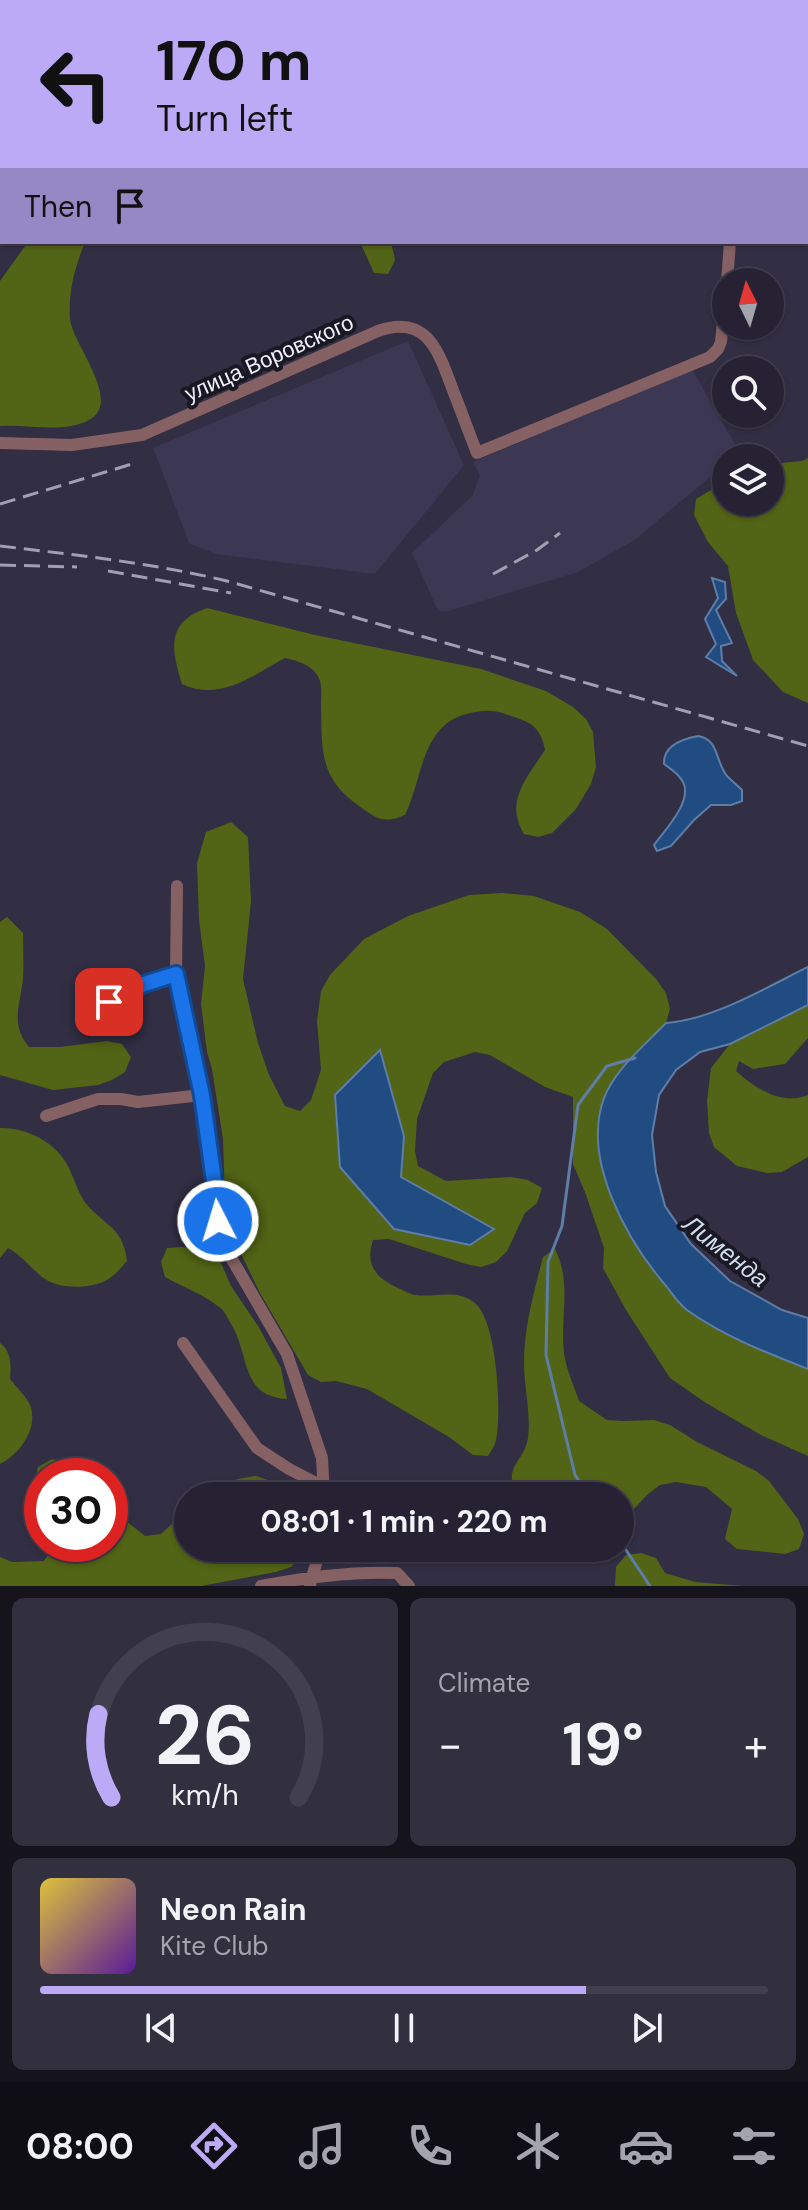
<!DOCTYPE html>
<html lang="en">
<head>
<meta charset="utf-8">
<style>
	body { margin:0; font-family:"DM Sans",sans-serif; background:#322f3f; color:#f1f3f6; height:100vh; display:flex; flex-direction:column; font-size:30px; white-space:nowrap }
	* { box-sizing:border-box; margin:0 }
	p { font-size:26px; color:#a4a4ac }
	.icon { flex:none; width:44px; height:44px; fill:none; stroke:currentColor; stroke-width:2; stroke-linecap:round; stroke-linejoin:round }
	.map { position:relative; height:1586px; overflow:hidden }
	.panel { display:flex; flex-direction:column; gap:12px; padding:12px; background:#15131c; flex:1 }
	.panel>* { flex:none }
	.top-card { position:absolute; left:0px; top:0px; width:808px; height:244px; box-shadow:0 2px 6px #0004,0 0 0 2px #423f4e; background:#bcaaf6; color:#111; overflow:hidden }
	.needle { width:52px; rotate:355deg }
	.buttons { position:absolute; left:712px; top:268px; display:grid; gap:16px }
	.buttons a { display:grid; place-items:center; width:72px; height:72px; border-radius:50%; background:#262233; box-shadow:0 2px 6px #0004,0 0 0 2px #423f4e; font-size:40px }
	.speed { position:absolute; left:24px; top:1458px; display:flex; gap:16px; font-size:40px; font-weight:700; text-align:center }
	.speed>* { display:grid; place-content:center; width:104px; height:104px; border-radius:50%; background:#262233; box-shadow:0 2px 6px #0004,0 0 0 2px #423f4e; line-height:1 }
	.speed .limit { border:12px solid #d22; background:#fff; color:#111 }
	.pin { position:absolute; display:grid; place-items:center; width:68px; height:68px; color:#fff; margin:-34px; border-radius:16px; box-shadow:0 4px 12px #0006 }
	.me { position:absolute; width:88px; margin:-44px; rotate:355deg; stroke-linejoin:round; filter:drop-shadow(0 0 6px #0008) }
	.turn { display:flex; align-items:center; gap:28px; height:168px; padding:0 24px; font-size:36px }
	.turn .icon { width:104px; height:104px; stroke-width:2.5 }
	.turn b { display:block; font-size:56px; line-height:68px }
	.then { display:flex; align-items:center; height:76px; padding:0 24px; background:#0003; gap:16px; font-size:30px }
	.big { font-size:60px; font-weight:700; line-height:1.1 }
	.panel .tile { flex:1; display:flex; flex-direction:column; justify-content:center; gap:12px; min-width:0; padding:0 28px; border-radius:12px; background:#322f3f }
	.panel .dial { align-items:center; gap:0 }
	.dial svg { height:208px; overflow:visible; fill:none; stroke:#423f4e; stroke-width:7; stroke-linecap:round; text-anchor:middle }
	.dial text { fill:#f1f3f6; stroke:none }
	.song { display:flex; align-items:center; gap:24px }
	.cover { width:96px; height:96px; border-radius:12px; background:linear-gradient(135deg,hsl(50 70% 55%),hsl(270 70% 35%)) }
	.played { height:8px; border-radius:4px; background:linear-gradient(90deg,#bcaaf6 75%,#423f4e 75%) }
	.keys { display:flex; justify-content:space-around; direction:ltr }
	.heat { display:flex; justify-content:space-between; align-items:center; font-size:44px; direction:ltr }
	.panel .tiles { flex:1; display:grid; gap:12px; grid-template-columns:1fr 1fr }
	.tile:last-child { grid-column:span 2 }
	.trip { position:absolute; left:174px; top:1482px; width:460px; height:80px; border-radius:40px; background:#262233; box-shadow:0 2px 6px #0004,0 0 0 2px #423f4e; font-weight:700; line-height:80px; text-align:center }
	.menu { display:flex; height:128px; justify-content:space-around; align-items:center; background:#0f0e14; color:#a4a4ac }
	.menu .icon { width:56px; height:56px }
	.menu .active { color:#bcaaf6 }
	.menu b { font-size:36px; color:#f1f3f6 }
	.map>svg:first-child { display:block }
	.built { fill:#3c3854 }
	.forest { fill:#526415 }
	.water { fill:#204c82; stroke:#5e7da7; stroke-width:2 }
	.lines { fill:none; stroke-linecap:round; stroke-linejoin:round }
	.stream { stroke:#5e7da7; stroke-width:3 }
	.minor { stroke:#856163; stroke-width:12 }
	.rail { stroke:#a19fb0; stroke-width:3; stroke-dasharray:16 8; stroke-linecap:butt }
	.route-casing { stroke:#114b97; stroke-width:20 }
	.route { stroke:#1a73e8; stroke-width:14 }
	.labels { text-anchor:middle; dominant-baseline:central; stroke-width:8; stroke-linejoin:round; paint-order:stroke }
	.street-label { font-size:22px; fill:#f0effd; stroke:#1a1822 }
	.water-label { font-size:24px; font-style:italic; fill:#d2dff0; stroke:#1a1822 }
</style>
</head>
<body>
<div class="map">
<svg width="808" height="1586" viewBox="0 0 808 1586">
	<rect width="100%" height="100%" fill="#322e44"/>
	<path class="built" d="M408 341 464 465 375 574 216 554 189 543 153 448Z
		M690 371H693L740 453 734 458H726V464L633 541 578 572 448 611H441L436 606 412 553 473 495 480 475 473 462Z"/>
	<path class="forest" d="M28 242H85C75 267 68 292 70 319 73 346 127 406 85 422 57 433 29 424 0 426V281Z
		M360 242H391L395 260 388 274 374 273Z
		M808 458V703L783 692 753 660 736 613 728 566 708 542 694 515 696 499 726 481V502H770V464L802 461Z
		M207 608 315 635 481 669 546 691 573 707 586 719 593 732 596 767 591 784 576 809 552 833 538 837 524 834C504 801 527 778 545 750 540 725 530 722 508 715 493 709 481 710 466 714 421 726 422 781 405 815 384 824 377 819 359 806 319 778 322 750 321 706 321 699 322 688 320 681 315 666 299 661 285 658 252 676 220 702 182 684 171 649 166 622 207 608Z
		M231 822 248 837 251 902 243 979 258 1043 269 1075 285 1106 300 1111 311 1100 321 1070 317 1021 321 991 330 975 364 939 408 916 469 895 502 893 534 896 580 912 607 929 656 979 666 993 670 1009 666 1023 622 1070 605 1097 597 1127 684 1308C724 1333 765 1352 808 1369V1456L761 1435 706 1403 670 1378 626 1310 603 1268 604 1248 585 1192 573 1164V1097L545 1087 490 1055 475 1052 444 1062 433 1073 417 1119 415 1151 418 1166 446 1181 511 1177 528 1180 542 1188 537 1203 525 1213 507 1251 496 1262 481 1267 466 1264 389 1239 373 1240C365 1265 375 1277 398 1288 403 1290 409 1294 415 1295 436 1298 456 1288 475 1303 497 1321 502 1413 496 1440 495 1446 491 1451 488 1456L473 1455 449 1437 367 1389 336 1381 321 1382 308 1375 260 1293 231 1233 225 1201 223 1139 212 1069 207 1052 201 1004 205 966 199 920 197 863 206 832Z
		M7 917 23 933C23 948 24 964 23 979 20 1006 10 1024 29 1047H60L107 1041 122 1044 131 1057 125 1072 112 1080 98 1085 53 1090 0 1075V922Z
		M808 1005V1038L785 1064 753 1069 739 1061 736 1071C755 1088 782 1106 808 1095V1157L782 1172 767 1173 737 1166 714 1147 709 1133 707 1101 711 1068 730 1044Z
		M0 1128C26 1127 56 1142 68 1166 75 1180 78 1194 88 1206 107 1227 123 1228 127 1261 120 1269 114 1277 103 1282 86 1289 57 1289 42 1277 30 1267 22 1256 8 1248L0 1258Z
		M182 1247 206 1250 219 1258 231 1286 258 1326 281 1368 287 1399C239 1396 251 1355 230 1322 227 1317 224 1310 219 1307 205 1295 181 1286 165 1277L161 1262 167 1248Z
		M555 1249C572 1282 560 1317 564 1353 566 1369 574 1386 579 1401L607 1420 623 1421 654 1420 670 1425 697 1442 756 1471 769 1481 798 1519 804 1534 799 1549 785 1554 737 1549 725 1539 732 1509 706 1487 676 1482 660 1485 648 1494 620 1524V1496H516C503 1464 524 1463 528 1438 531 1412 524 1388 524 1363 524 1327 534 1292 543 1257Z
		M0 1343C12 1352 11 1366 10 1379 16 1387 26 1396 30 1405 39 1428 20 1454 0 1464Z
		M52 1459 83 1466 98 1476H42V1511L34 1482 38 1467Z
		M256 1476 286 1486 298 1496H203C217 1483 238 1478 256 1476Z
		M110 1498 120 1516 145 1536 161 1534 188 1509V1548H302L301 1556 291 1567 276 1572 201 1586H0V1557L12 1562 44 1561 52 1549V1544H110Z
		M641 1553 656 1558 665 1573 695 1582 743 1586H615L616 1567 626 1555Z"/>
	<path class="water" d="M712 578 725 582 726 599 716 610 732 643 721 646 722 661 737 676 706 657 716 644 705 619 718 598Z
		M698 736C719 739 715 761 727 776 732 781 737 785 742 790V801L731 805H711L694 820 671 846 657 851 654 845C665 830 693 801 683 782 679 774 671 769 664 764 663 746 682 739 698 736Z
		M808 967V1005L730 1044 700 1052 676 1070 659 1095 652 1135 656 1172 665 1206 691 1244 730 1281 782 1310 808 1318V1369C767 1353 723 1336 687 1310 679 1304 673 1295 667 1287 628 1242 581 1160 604 1098 615 1069 645 1045 666 1023 712 1020 767 987 808 967Z
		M380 1050 404 1136 401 1177 494 1229 470 1245 394 1229 340 1167 335 1095Z"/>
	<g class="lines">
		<path class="stream" d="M589 1496 575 1475 546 1355 548 1262 562 1226 578 1105 607 1066 635 1058
			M620 1541 650 1586"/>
		<path class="minor" d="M727 282 730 242
			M0 443 72 445 142 435 378 331C429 313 439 354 454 393 462 413 469 433 477 453L710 357 718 349 721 342 726 291
			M177 886 176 974 202 1095 214 1181 218 1221 226 1249 287 1354 322 1458 324 1496
			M109 1002 144 984 176 974
			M46 1116 98 1099H121L138 1102 202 1095
			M183 1343 257 1448 289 1469 324 1487
			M261 1586C307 1577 351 1571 397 1573L409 1586
			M310 1586C312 1573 318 1562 320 1548"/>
		<path class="rail" d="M112 2 113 0
			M0 227 2 224
			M0 504 132 464
			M0 546C76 555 152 563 227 581L808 746
			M0 565 77 567
			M108 571 231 593
			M493 574 537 550 560 533"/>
	</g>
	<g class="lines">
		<g class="route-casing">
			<path id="route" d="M109 1002 144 984 176 974 202 1095 214 1181 218 1221"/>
		</g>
		<use href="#route" class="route"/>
	</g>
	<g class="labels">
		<g class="street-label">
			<text transform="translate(269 358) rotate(-24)">улица Воровского</text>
		</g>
		<g class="water-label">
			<text transform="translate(726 1251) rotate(38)">Лименда</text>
		</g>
	</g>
</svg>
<div class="buttons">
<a><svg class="needle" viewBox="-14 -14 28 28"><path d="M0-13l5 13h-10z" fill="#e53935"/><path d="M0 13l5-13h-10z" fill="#a4a4ac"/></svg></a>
<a><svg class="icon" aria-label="search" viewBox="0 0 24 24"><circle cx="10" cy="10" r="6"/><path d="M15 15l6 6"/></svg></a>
<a><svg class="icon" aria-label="layers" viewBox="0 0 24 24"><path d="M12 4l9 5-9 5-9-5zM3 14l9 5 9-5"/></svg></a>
</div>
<div class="speed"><div class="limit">30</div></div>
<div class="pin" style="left:109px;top:1002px;background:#d93025"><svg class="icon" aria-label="arrive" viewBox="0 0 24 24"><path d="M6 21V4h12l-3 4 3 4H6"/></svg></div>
<svg class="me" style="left:218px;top:1221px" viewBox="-20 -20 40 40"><circle r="17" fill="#1a73e8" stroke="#fff" stroke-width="3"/><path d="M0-11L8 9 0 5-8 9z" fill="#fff"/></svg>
<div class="trip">08:01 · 1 min · 220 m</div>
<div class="top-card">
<div class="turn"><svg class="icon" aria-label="left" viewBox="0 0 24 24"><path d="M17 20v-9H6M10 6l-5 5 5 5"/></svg><div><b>170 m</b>Turn left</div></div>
<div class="then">Then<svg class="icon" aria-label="arrive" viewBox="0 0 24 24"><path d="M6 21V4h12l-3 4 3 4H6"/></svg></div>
</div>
</div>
<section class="panel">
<div class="tiles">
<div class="tile dial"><svg viewBox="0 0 100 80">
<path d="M14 69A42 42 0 1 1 86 69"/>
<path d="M14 69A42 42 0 0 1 9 37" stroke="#bcaaf6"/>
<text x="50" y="56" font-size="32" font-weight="700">26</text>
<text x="50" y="72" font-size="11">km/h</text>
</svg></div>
<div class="tile"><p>Climate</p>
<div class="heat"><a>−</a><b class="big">19°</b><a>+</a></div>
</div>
<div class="tile">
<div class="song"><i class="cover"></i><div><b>Neon Rain</b><p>Kite Club</p></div></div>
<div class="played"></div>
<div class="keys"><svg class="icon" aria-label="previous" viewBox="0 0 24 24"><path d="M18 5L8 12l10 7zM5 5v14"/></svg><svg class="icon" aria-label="pause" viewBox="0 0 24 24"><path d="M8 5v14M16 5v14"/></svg><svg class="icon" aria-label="next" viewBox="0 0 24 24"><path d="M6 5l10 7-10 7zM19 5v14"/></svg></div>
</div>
</div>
</section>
<nav class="menu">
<b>08:00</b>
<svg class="icon active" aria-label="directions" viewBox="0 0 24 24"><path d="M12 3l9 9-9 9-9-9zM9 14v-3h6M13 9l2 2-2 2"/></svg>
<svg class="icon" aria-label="music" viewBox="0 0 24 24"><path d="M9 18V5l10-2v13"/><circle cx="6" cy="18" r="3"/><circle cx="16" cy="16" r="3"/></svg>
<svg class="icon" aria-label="phone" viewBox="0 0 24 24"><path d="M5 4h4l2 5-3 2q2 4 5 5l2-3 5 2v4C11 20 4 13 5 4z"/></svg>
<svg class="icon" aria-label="climate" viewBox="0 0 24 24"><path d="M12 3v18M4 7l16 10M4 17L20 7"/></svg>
<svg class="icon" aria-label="car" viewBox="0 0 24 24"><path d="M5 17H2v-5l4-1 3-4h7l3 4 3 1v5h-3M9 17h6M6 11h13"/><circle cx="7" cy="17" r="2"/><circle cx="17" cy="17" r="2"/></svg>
<svg class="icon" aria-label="filters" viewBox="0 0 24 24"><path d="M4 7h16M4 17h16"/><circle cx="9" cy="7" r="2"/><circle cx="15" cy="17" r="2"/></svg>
</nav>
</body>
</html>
